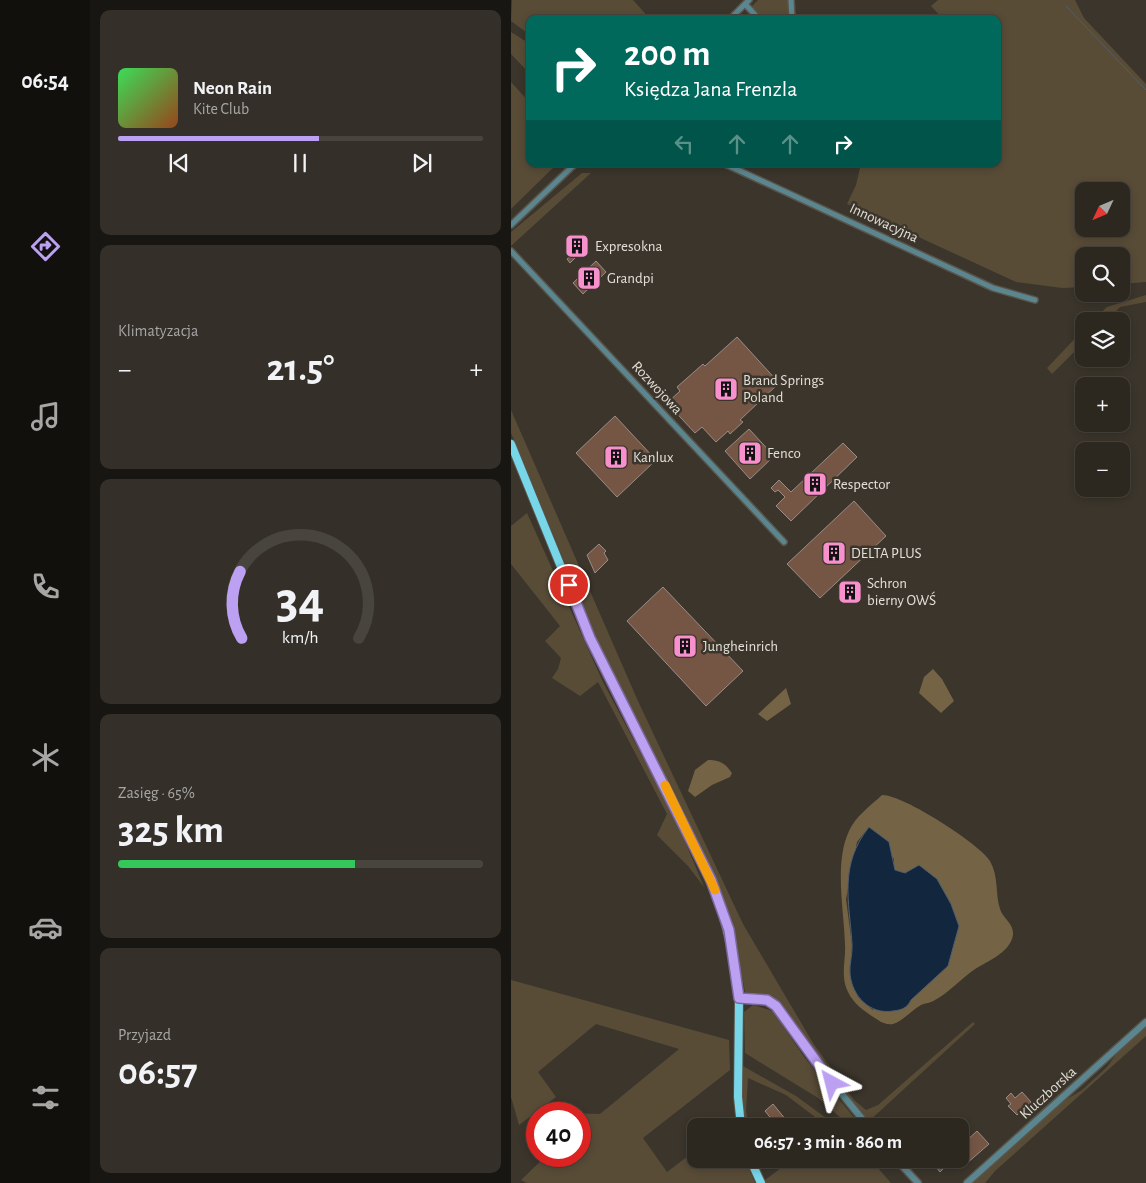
<!DOCTYPE html>
<html lang="pl">
<head>
<meta charset="utf-8">
<style>
	body { margin:0; font-family:"Alegreya Sans",sans-serif; background:#343029; color:#f1f3f6; height:100vh; display:flex; flex-direction:column; font-size:19px; white-space:nowrap }
	* { box-sizing:border-box; margin:0 }
	p { font-size:16px; color:#a6a6a5 }
	.icon { flex:none; width:28px; height:28px; fill:none; stroke:currentColor; stroke-width:2; stroke-linecap:round; stroke-linejoin:round }
	.map { position:relative; flex:1; overflow:hidden }
	.details { display:flex; flex-direction:column; gap:10px; padding:10px; background:#181612; width:421px }
	.details>* { flex:none }
	.banner { position:absolute; left:15px; top:15px; width:475px; height:152px; border-radius:10px; box-shadow:0 2px 8px #0003,0 0 0 1px #48443e; background:#00695c; color:#fff; overflow:hidden }
	.needle { width:32px; rotate:226deg }
	.buttons { position:absolute; left:564px; top:182px; display:grid; gap:10px }
	.buttons a { display:grid; place-items:center; width:55px; height:55px; border-radius:10px; background:#2c2820; box-shadow:0 2px 8px #0003,0 0 0 1px #48443e; font-size:25px }
	.speed { position:absolute; left:15px; top:1102px; display:flex; gap:10px; font-size:25px; font-weight:700; text-align:center }
	.speed>* { display:grid; place-content:center; width:65px; height:65px; border-radius:50%; background:#2c2820; box-shadow:0 2px 8px #0003,0 0 0 1px #48443e; line-height:1 }
	.speed .limit { border:8px solid #d22; background:#fff; color:#111 }
	.pin { position:absolute; display:grid; place-items:center; width:42px; height:42px; color:#fff; margin:-21px; border:2px solid #fff; border-radius:50%; box-shadow:0 1px 5px #0007 }
	.me { position:absolute; width:55px; margin:-28px; rotate:322deg; stroke-linejoin:round; filter:drop-shadow(0 0 4px #0008) }
	.turn { display:flex; align-items:center; gap:18px; height:105px; padding:0 15px; font-size:22px }
	.turn .icon { width:65px; height:65px; stroke-width:2.5 }
	.turn b { display:block; font-size:35px; line-height:42px }
	.lanes { display:flex; align-items:center; height:48px; padding:0 15px; background:#0003; justify-content:center; gap:25px; direction:ltr }
	.lanes .off { opacity:.35 }
	.big { font-size:38px; font-weight:700; line-height:1.1 }
	.details .tile { flex:1; display:flex; flex-direction:column; justify-content:center; gap:8px; min-width:0; padding:0 18px; border-radius:10px; background:#343029 }
	.details .dial { align-items:center; gap:0 }
	.dial svg { height:130px; overflow:visible; fill:none; stroke:#48443e; stroke-width:7; stroke-linecap:round; text-anchor:middle }
	.dial text { fill:#f1f3f6; stroke:none }
	.song { display:flex; align-items:center; gap:15px }
	.cover { width:60px; height:60px; border-radius:8px; background:linear-gradient(135deg,hsl(130 70% 55%),hsl(20 70% 35%)) }
	.played { height:5px; border-radius:2px; background:linear-gradient(90deg,#bca0f2 55%,#48443e 55%) }
	.keys { display:flex; justify-content:space-around; direction:ltr }
	.heat { display:flex; justify-content:space-between; align-items:center; font-size:28px; direction:ltr }
	.charge { height:8px; border-radius:4px; background:linear-gradient(90deg,#34c759 65%,#48443e 0) }
	.trip { position:absolute; left:176px; top:1118px; width:282px; height:50px; border-radius:10px; background:#2c2820; box-shadow:0 2px 8px #0003,0 0 0 1px #48443e; font-weight:700; line-height:50px; text-align:center }
	main { display:flex; flex:1; min-height:0 }
	.menu { display:flex; flex-direction:column; width:90px; justify-content:space-around; align-items:center; background:#12100d; color:#a6a6a5 }
	.menu .icon { width:35px; height:35px }
	.menu .current { color:#bca0f2 }
	.menu b { font-size:22px; color:#f1f3f6 }
	.map>svg:first-child { display:block }
	.green { fill:#584c37; fill-rule:evenodd }
	.forest { fill:#746344; fill-rule:evenodd }
	.water { fill:#12263d; stroke:#515e6c }
	.lines { fill:none; stroke-linecap:round; stroke-linejoin:round }
	.stream { stroke:#515e6c; stroke-width:1 }
	.building { fill:#755645; stroke:#9a8c86 }
	.minor-casing { stroke:#59544a; stroke-width:8 }
	.tertiary-casing { stroke:#59544a; stroke-width:9 }
	.primary-casing { stroke:#59544a; stroke-width:10 }
	.minor { stroke:#5b868f; stroke-width:5 }
	.tertiary { stroke:#5b868f; stroke-width:6 }
	.primary { stroke:#78d6e9; stroke-width:8 }
	.route-casing { stroke:#7a689d; stroke-width:12 }
	.route { stroke:#bca0f2; stroke-width:9 }
	.slow { stroke:#f59e0b; stroke-width:9 }
	.labels { text-anchor:middle; dominant-baseline:central; stroke-width:5; stroke-linejoin:round; paint-order:stroke }
	.street-label { font-size:15px; fill:#e3dfd9; stroke:#3b352b }
	.poi-label { font-size:15px; fill:#e3dfd9; stroke:#3b352b; text-anchor:start }
</style>
</head>
<body>
<main>
<nav class="menu">
<b>06:54</b>
<svg class="icon current" aria-label="directions" viewBox="0 0 24 24"><path d="M12 3l9 9-9 9-9-9zM9 14v-3h6M13 9l2 2-2 2"/></svg>
<svg class="icon" aria-label="music" viewBox="0 0 24 24"><path d="M9 18V5l10-2v13"/><circle cx="6" cy="18" r="3"/><circle cx="16" cy="16" r="3"/></svg>
<svg class="icon" aria-label="phone" viewBox="0 0 24 24"><path d="M5 4h4l2 5-3 2q2 4 5 5l2-3 5 2v4C11 20 4 13 5 4z"/></svg>
<svg class="icon" aria-label="climate" viewBox="0 0 24 24"><path d="M12 3v18M4 7l16 10M4 17L20 7"/></svg>
<svg class="icon" aria-label="car" viewBox="0 0 24 24"><path d="M5 17H2v-5l4-1 3-4h7l3 4 3 1v5h-3M9 17h6M6 11h13"/><circle cx="7" cy="17" r="2"/><circle cx="17" cy="17" r="2"/></svg>
<svg class="icon" aria-label="filters" viewBox="0 0 24 24"><path d="M4 7h16M4 17h16"/><circle cx="9" cy="7" r="2"/><circle cx="15" cy="17" r="2"/></svg>
</nav>
<section class="details">
<div class="tile">
<div class="song"><i class="cover"></i><div><b>Neon Rain</b><p>Kite Club</p></div></div>
<div class="played"></div>
<div class="keys"><svg class="icon" aria-label="previous" viewBox="0 0 24 24"><path d="M18 5L8 12l10 7zM5 5v14"/></svg><svg class="icon" aria-label="pause" viewBox="0 0 24 24"><path d="M8 5v14M16 5v14"/></svg><svg class="icon" aria-label="next" viewBox="0 0 24 24"><path d="M6 5l10 7-10 7zM19 5v14"/></svg></div>
</div>
<div class="tile"><p>Klimatyzacja</p>
<div class="heat"><a>−</a><b class="big">21.5°</b><a>+</a></div>
</div>
<div class="tile dial"><svg viewBox="0 0 100 80">
<path d="M14 69A42 42 0 1 1 86 69"/>
<path d="M14 69A42 42 0 0 1 13 28" stroke="#bca0f2"/>
<text x="50" y="56" font-size="32" font-weight="700">34</text>
<text x="50" y="72" font-size="11">km/h</text>
</svg></div>
<div class="tile"><p>Zasięg · 65%</p><b class="big">325 km</b><div class="charge"></div></div>
<div class="tile"><p>Przyjazd</p><b class="big">06:57</b></div>
</section>
<div class="map">
<svg width="635" height="1183" viewBox="0 0 635 1183">
	<rect width="100%" height="100%" fill="#3b352b"/>
	<path class="green" d="M1 0H122L139 19H19V35L0 21Z
		M247 0H277L278 19H251L240 7Z
		M427 0H564L573 18 635 84V282L610 284V256H572V287L551 288 505 282 336 204 345 185 350 164H486V19H432L420 6ZM572 191H610V229H572Z
		M0 32 19 44V74L0 54Z
		M0 82 19 103V164H46L0 209Z
		M71 173H80L0 246V232Z
		M635 295V302L609 307 595 321H581L596 307Z
		M572 330V343L541 374 536 368Z
		M0 410 127 701 232 924 302 1043 343 1100 355 1110 367 1105 462 1022 464 1024 357 1122 269 1002 248 994 234 992 224 941 209 892 85 638 0 433Z
		M16 513 92 682 166 822 193 887 177 866 146 835 156 814 87 682 69 696 41 678 47 669 50 658 34 641 49 626 0 564V526Z
		M0 980 218 1040 219 1070 132 1138 156 1172 185 1150V1159H234L244 1183H16L10 1180 35 1156H69V1114L58 1113 89 1114 168 1049 85 1024 27 1072 45 1097 8 1125 0 1097Z
		M242 1005 262 1011 294 1058 350 1126H339L307 1098 234 1053 233 1012Z
		M635 1027V1036L484 1171 474 1183H460L546 1105 571 1090 596 1067 609 1049Z
		M232 1066 285 1096 326 1126H316L275 1095 237 1078 235 1111 238 1126H234L230 1076Z
		M242 1159H245L254 1180 282 1159H359L380 1183H253Z"/>
	<path class="forest" d="M422 669 431 679 443 701 430 713 408 693 413 677Z
		M275 688 280 704 256 721 247 714Z
		M197 760C209 760 214 763 221 773L219 777 201 785 184 797 177 791 184 770Z
		M371 795C391 794 469 844 479 861 488 877 484 893 489 909 492 919 503 923 502 935 499 954 473 962 460 972 448 981 437 993 424 1000 420 1003 415 1003 410 1005 401 1010 392 1021 382 1024 377 1025 371 1023 367 1020 356 1013 343 1005 337 992 329 976 335 961 334 944 333 910 323 863 338 831 344 817 359 806 371 795ZM358 827 383 859V870L394 873 362 1010 347 997 339 975 341 945 335 899 346 842Z"/>
	<path class="water" d="M358 827 378 842 384 870 394 873 408 865 426 879 440 904 448 926 437 966 400 1000C396 1008 391 1010 382 1011 359 1015 341 996 339 974 338 964 342 954 341 943 338 900 328 865 358 827Z"/>
	<g class="lines">
		<path class="stream" d="M555 6 635 90"/>
	</g>
	<path class="building" d="M61 236 73 249 59 263 56 259 66 251 56 240Z
		M85 261 95 272 72 294 62 283Z
		M226 337 268 383 229 420 232 422 219 434 217 431 205 442 191 427 184 433 156 403 169 391 166 387 192 364 194 366Z
		M104 416 145 460 106 497 65 453Z
		M238 429 263 456 239 479 214 451Z
		M332 443 346 457 280 521 265 506 274 497 267 490 264 492 260 488 268 480 280 492Z
		M343 501 375 536 309 598 276 564Z
		M88 544 95 551 93 553 97 560 84 573 76 555Z
		M152 587 232 671 195 706 116 621Z
		M511 1092 520 1102 506 1115 497 1106 500 1104 495 1098 500 1093 504 1098Z
		M262 1104 280 1126H266L254 1111Z
		M466 1131 478 1144 455 1164 450 1159V1139L453 1143Z
		M412 1159H425L433 1168 429 1172 422 1163 419 1166Z"/>
	<g class="lines">
		<g class="minor-casing">
			<path id="minor" d="M280 0 281 19
				M234 4 248 19
				M219 19 238 0
				M214 164 482 288 524 300
				M0 225 64 164
				M0 251 273 542"/>
		</g>
		<g class="tertiary-casing">
			<path id="tertiary" d="M228 998 256 1000 267 1008 308 1066 357 1126
				M385 1159 407 1183
				M456 1183 635 1022"/>
		</g>
		<g class="primary-casing">
			<path id="primary" d="M0 444 79 638 180 837 210 906 225 967 228 998 227 1097 230 1126
				M239 1159 250 1183"/>
		</g>
		<use href="#minor" class="minor"/>
		<use href="#tertiary" class="tertiary"/>
		<use href="#primary" class="primary"/>
	</g>
	<g class="lines">
		<g class="route-casing">
			<path id="route" d="M58 585 79 638 200 880 218 930 228 998 256 1000 265 1006 321 1083"/>
		</g>
		<use href="#route" class="route"/>
		<path class="slow" d="M154 785 204 890"/>
	</g>
	<defs>
		<g id="building-square" transform="scale(1.25)"><rect x="-9" y="-9" width="18" height="18" rx="4" fill="#f790cd" stroke="#3b352b"/><path d="M-4-6H4V6H1V3H-1V6H-4ZM-2.5-4.3h1.7v1.8h-1.7ZM.8-4.3h1.7v1.8H.8ZM-2.5-1h1.7V.8h-1.7ZM.8-1h1.7V.8H.8Z" fill="#111"/></g>
	</defs>
	<g fill-rule="evenodd">
		<use href="#building-square" x="66" y="246"/>
		<use href="#building-square" x="78" y="278"/>
		<use href="#building-square" x="215" y="389"/>
		<use href="#building-square" x="239" y="453"/>
		<use href="#building-square" x="105" y="457"/>
		<use href="#building-square" x="304" y="484"/>
		<use href="#building-square" x="323" y="553"/>
		<use href="#building-square" x="339" y="592"/>
		<use href="#building-square" x="174" y="646"/>
	</g>
	<g class="labels">
		<g class="street-label">
			<text transform="translate(373 223) rotate(25)">Innowacyjna</text>
			<text transform="translate(146 388) rotate(47)">Rozwojowa</text>
			<text transform="translate(537 1093) rotate(-42)">Kluczborska</text>
		</g>
		<g class="poi-label">
			<text x="84" y="246">Expresokna</text>
			<text x="96" y="278">Grandpi</text>
			<text x="232" y="380">Brand Springs<tspan x="232" dy="17">Poland</tspan></text>
			<text x="256" y="453">Fenco</text>
			<text x="122" y="457">Kanlux</text>
			<text x="322" y="484">Respector</text>
			<text x="340" y="553">DELTA PLUS</text>
			<text x="356" y="583">Schron<tspan x="356" dy="17">bierny OWŚ</tspan></text>
			<text x="192" y="646">Jungheinrich</text>
		</g>
	</g>
</svg>
<div class="buttons">
<a><svg class="needle" viewBox="-14 -14 28 28"><path d="M0-13l5 13h-10z" fill="#e53935"/><path d="M0 13l5-13h-10z" fill="#a6a6a5"/></svg></a>
<a><svg class="icon" aria-label="search" viewBox="0 0 24 24"><circle cx="10" cy="10" r="6"/><path d="M15 15l6 6"/></svg></a>
<a><svg class="icon" aria-label="layers" viewBox="0 0 24 24"><path d="M12 4l9 5-9 5-9-5zM3 14l9 5 9-5"/></svg></a>
<a>+</a>
<a>−</a>
</div>
<div class="speed"><div class="limit">40</div></div>
<div class="pin" style="left:58px;top:585px;background:#d93025"><svg class="icon" aria-label="arrive" viewBox="0 0 24 24"><path d="M6 21V4h12l-3 4 3 4H6"/></svg></div>
<svg class="me" style="left:321px;top:1083px" viewBox="-20 -20 40 40"><path d="M0-17L14 15 0 8-14 15z" fill="#bca0f2" stroke="#fff" stroke-width="4"/></svg>
<div class="trip">06:57 · 3 min · 860 m</div>
<div class="banner">
<div class="turn"><svg class="icon" aria-label="right" viewBox="0 0 24 24"><path d="M7 20v-9h11M14 6l5 5-5 5"/></svg><div><b>200 m</b>Księdza Jana Frenzla</div></div>
<div class="lanes"><svg class="icon off" aria-label="left" viewBox="0 0 24 24"><path d="M17 20v-9H6M10 6l-5 5 5 5"/></svg><svg class="icon off" aria-label="ahead" viewBox="0 0 24 24"><path d="M12 20V5M6 11l6-6 6 6"/></svg><svg class="icon off" aria-label="ahead" viewBox="0 0 24 24"><path d="M12 20V5M6 11l6-6 6 6"/></svg><svg class="icon" aria-label="right" viewBox="0 0 24 24"><path d="M7 20v-9h11M14 6l5 5-5 5"/></svg></div>
</div>
</div>
</main>
</body>
</html>
